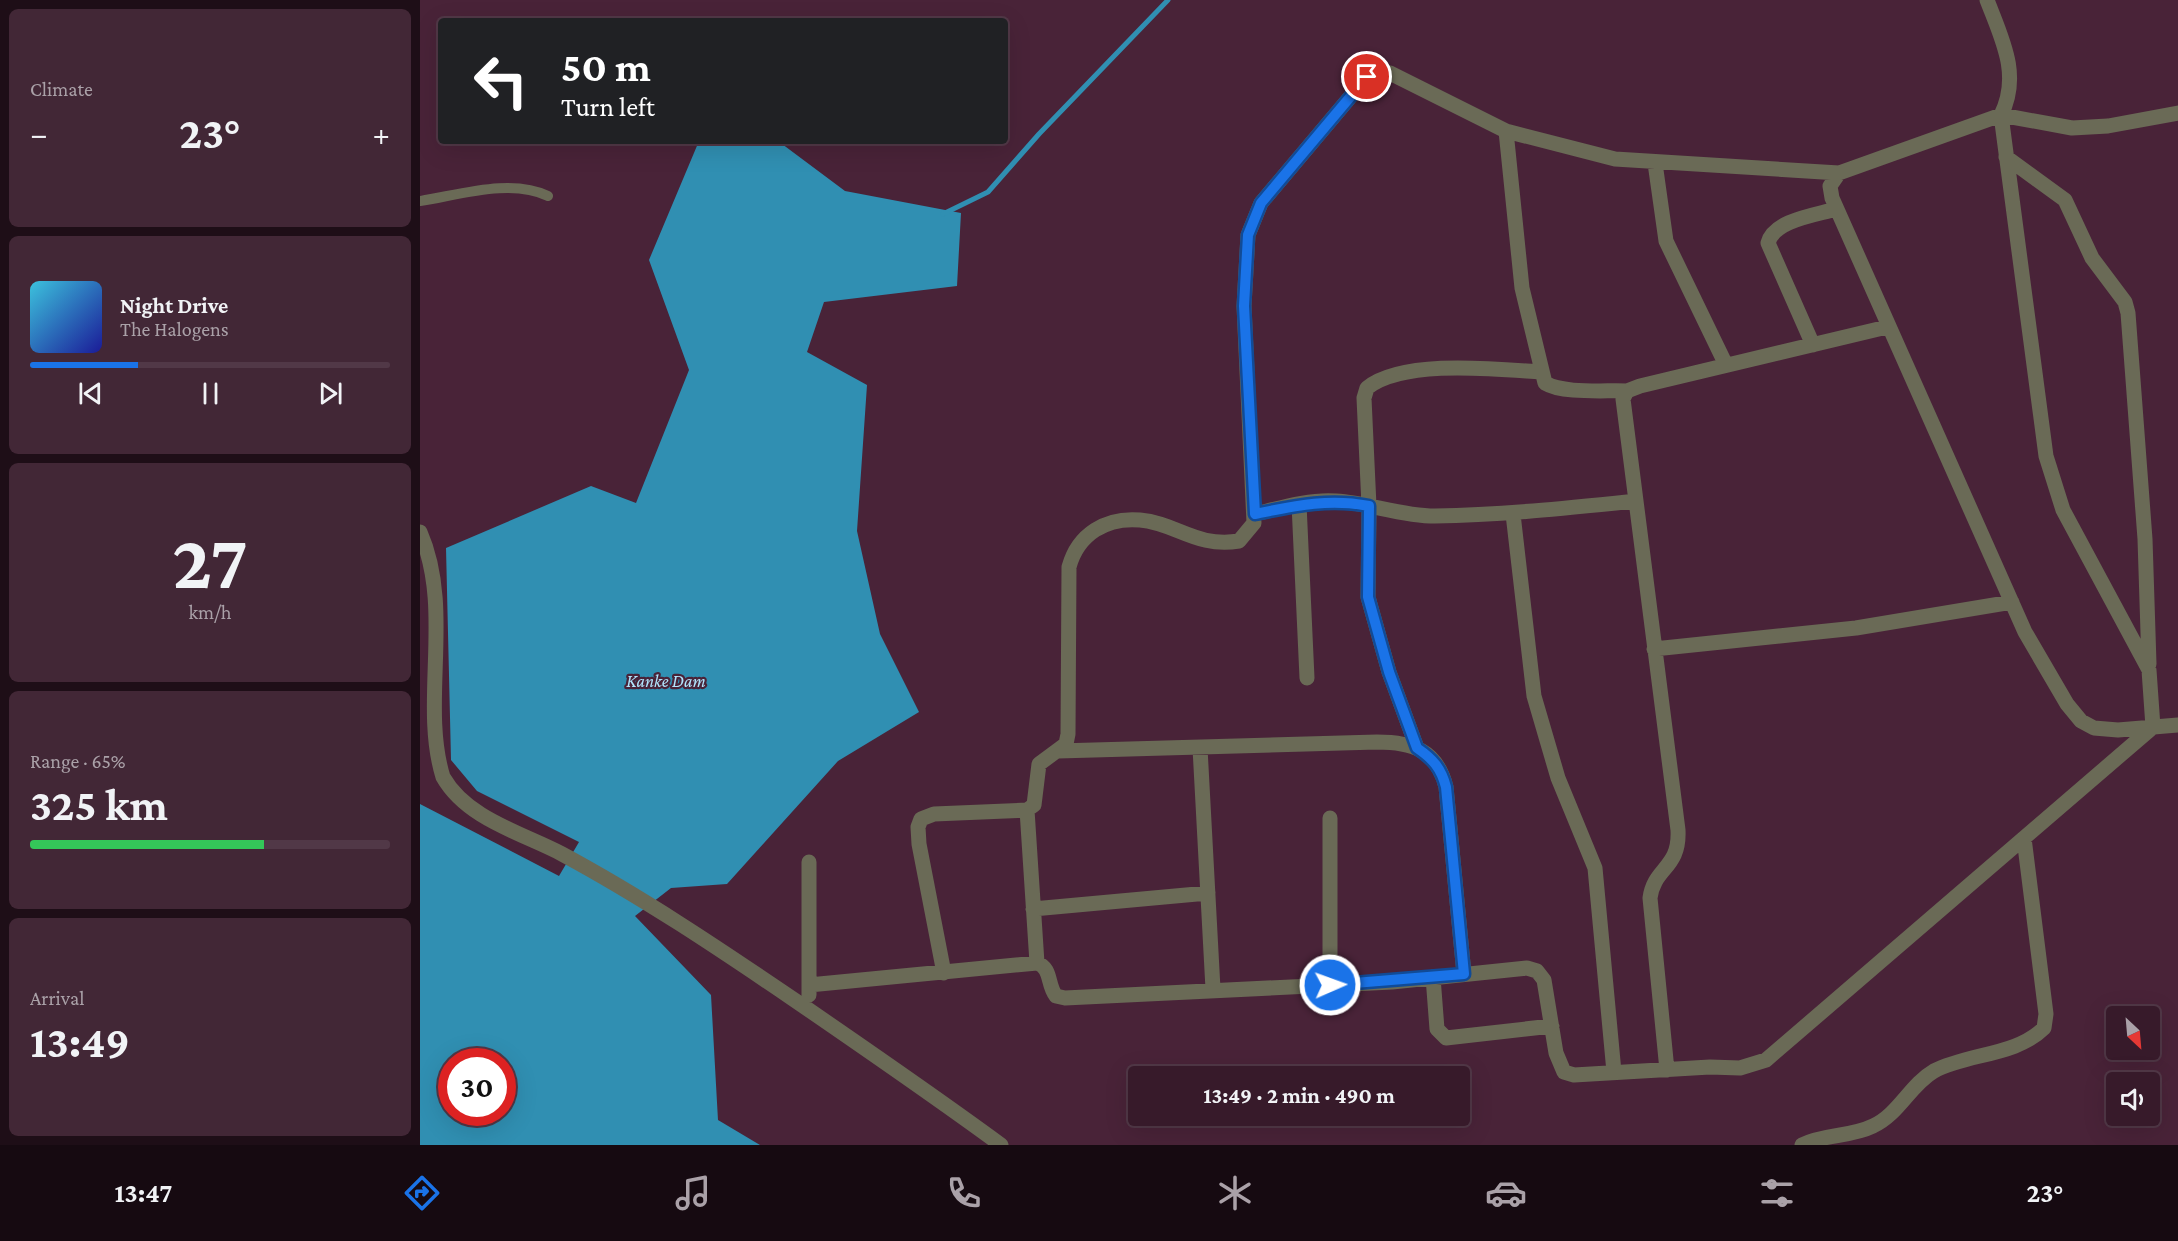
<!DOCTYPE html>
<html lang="en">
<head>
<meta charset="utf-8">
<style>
	body { margin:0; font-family:"Crimson Pro",serif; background:#422736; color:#f1f3f6; height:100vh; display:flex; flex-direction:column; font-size:22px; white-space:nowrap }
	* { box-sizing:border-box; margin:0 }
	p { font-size:20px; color:#aaa1a8 }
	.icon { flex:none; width:33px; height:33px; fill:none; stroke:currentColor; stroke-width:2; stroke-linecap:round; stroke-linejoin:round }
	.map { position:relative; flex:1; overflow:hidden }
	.drawer { display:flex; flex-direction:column; gap:9px; padding:9px; background:#1e0e17; width:420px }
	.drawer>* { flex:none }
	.top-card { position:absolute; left:18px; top:18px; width:570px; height:126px; border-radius:6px; box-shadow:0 6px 24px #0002,0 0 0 2px #513847; background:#202124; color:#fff; overflow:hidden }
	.needle { width:39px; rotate:154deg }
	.controls { position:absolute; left:1686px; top:1006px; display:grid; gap:12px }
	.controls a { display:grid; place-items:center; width:54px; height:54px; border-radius:6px; background:#371a2a; box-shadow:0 6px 24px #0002,0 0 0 2px #513847; font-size:30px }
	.speed { position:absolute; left:18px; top:1048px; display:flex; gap:12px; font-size:30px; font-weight:700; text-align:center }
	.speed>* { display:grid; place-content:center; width:78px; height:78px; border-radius:50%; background:#371a2a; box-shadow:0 6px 24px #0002,0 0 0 2px #513847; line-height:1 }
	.speed .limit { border:9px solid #d22; background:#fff; color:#111 }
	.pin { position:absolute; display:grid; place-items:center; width:51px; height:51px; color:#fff; margin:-26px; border:3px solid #fff; border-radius:50%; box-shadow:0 2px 6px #0007 }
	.me { position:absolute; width:66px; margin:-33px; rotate:88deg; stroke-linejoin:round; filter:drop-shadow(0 0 4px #0008) }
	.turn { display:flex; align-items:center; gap:21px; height:126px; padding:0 24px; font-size:27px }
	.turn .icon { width:78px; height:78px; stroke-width:2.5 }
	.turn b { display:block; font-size:42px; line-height:51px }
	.big { font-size:45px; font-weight:700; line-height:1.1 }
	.drawer .widget { flex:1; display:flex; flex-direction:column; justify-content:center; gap:9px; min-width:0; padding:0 21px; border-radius:9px; background:#422736 }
	.drawer .dial { align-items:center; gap:0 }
	.dial b { font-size:78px; line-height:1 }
	.song { display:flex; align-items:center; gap:18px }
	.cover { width:72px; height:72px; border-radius:9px; background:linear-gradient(135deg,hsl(190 70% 55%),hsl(240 70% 35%)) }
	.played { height:6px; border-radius:3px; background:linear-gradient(90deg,#1a73e8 30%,#513847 30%) }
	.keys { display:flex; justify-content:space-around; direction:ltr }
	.heat { display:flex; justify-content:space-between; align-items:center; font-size:33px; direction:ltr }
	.charge { height:9px; border-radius:4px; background:linear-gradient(90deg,#34c759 65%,#513847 0) }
	.trip { position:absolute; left:708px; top:1066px; width:342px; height:60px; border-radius:6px; background:#371a2a; box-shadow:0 6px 24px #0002,0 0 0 2px #513847; font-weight:700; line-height:60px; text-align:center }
	.tab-bar { display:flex; height:96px; justify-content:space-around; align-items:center; background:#160a11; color:#aaa1a8 }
	.tab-bar .icon { width:42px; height:42px }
	.tab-bar .selected { color:#1a73e8 }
	.tab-bar b { font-size:27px; color:#f1f3f6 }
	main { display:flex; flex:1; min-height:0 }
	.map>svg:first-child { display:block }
	.water { fill:#308fb2; fill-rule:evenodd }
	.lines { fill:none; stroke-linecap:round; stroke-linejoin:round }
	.stream { stroke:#308fb2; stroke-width:5 }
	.service { stroke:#6a6a56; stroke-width:10 }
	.minor { stroke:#6a6a56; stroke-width:15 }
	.route-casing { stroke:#114b97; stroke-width:15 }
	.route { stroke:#1a73e8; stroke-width:10 }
	.labels { text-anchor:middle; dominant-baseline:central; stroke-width:4.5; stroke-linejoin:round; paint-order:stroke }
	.water-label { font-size:18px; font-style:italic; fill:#b2e6fe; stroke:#492338 }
</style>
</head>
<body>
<main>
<section class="drawer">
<div class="widget"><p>Climate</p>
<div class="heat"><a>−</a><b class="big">23°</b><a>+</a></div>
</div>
<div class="widget">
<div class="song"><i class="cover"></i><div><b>Night Drive</b><p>The Halogens</p></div></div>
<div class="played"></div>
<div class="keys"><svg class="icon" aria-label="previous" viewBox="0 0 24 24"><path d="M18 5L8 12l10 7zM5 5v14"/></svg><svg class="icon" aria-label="pause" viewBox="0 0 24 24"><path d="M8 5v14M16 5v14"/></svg><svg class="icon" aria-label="next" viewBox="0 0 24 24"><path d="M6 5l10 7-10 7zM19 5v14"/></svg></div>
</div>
<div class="widget dial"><b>27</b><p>km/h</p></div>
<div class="widget"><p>Range · 65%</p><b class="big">325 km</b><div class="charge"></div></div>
<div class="widget"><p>Arrival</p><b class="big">13:49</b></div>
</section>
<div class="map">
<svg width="1758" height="1145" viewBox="0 0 1758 1145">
	<rect width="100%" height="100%" fill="#492338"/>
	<path class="water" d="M279 141H358L425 191 541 213 537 286 404 302 387 352 447 385 437 531 460 634 499 712 418 761 307 884 251 888 215 916 291 995 298 1120 340 1145H0V804L139 876 159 842 57 791 31 760 26 548 171 486 216 503 269 370 229 260ZM32 1062H82V1113H32Z"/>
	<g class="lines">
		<path class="stream" d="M523 214 568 192 619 134 748 0"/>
		<path class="service" d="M0 201C39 195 91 178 128 196"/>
		<path class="minor" d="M1567 0C1582 39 1601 75 1581 115L1419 173 1410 186 1412 198 1605 632 1647 704 1661 721 1674 728 1698 730 1758 725
			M1086 131 1102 288 1125 383C1143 394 1185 390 1207 391
			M1586 157 1645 200 1672 258 1705 302 1708 313 1725 539 1729 664
			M1235 163 1246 241 1306 365
			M1393 345 1348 243C1354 220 1396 215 1416 209
			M879 504 887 678
			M835 514C860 508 889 499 916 501 949 503 981 516 1015 516 1082 515 1148 508 1215 501
			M1093 514 1114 696 1138 778 1175 868 1194 1072
			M0 532C34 609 0 703 23 777 47 819 102 833 142 854 222 897 298 948 373 999 443 1047 513 1095 581 1145
			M1234 649 1436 628 1592 602
			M780 748 793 989
			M997 748 969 672 948 597 949 506 944 398 947 388C983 359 1075 369 1120 372
			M638 751 957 742C992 742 1017 750 1026 787L1044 974
			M607 810 617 963
			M613 909 788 893
			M524 973 499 844 498 827 501 819 514 814 607 810 614 805 619 764 646 744 648 734 649 567C658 534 686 517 720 520 756 523 776 548 819 541L834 523 824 306 828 235 841 203 947 77 957 72 970 73 1086 131 1195 159 1419 173
			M1013 977 1017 1029 1026 1038 1132 1026
			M389 985 617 963C632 968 627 985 636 996L645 998 972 982 1107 968 1117 971 1124 980 1136 1053 1144 1072 1154 1075 1290 1067 1320 1068 1346 1060 1733 727 1729 670 1643 510 1626 456 1581 115 1652 128 1688 126 1758 113
			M910 985V818
			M389 995V862
			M1247 1070 1230 898C1234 867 1260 869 1258 830L1203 399 1207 391 1220 386 1467 327
			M1382 1145C1404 1134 1431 1137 1453 1126 1479 1114 1490 1085 1514 1071 1548 1053 1596 1056 1624 1028L1626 1014 1604 838"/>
	</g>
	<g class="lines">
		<g class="route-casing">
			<path id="route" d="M910 985 1044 974 1026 787C1021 768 1013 759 997 748L969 672 948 597 949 506C909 498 874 506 835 514L824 306 828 235 841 203 947 77"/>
		</g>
		<use href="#route" class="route"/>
	</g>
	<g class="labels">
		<g class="water-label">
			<text x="246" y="681">Kanke Dam</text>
		</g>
	</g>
</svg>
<div class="controls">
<a><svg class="needle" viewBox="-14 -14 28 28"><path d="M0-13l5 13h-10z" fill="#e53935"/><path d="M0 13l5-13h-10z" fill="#aaa1a8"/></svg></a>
<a><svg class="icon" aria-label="sound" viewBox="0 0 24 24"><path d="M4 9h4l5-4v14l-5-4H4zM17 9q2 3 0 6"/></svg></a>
</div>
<div class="speed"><div class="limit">30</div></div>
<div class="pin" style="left:947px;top:77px;background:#d93025"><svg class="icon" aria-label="arrive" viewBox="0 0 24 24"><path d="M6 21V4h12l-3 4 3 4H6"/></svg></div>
<svg class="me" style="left:910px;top:985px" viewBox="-20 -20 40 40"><circle r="17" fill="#1a73e8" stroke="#fff" stroke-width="3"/><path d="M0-11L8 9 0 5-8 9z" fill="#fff"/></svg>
<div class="trip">13:49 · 2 min · 490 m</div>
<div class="top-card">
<div class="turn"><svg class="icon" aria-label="left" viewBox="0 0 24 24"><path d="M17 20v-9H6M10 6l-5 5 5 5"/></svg><div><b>50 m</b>Turn left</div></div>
</div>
</div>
</main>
<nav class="tab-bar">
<b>13:47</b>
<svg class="icon selected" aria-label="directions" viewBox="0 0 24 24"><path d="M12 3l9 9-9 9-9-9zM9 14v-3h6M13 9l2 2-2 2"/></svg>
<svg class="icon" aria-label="music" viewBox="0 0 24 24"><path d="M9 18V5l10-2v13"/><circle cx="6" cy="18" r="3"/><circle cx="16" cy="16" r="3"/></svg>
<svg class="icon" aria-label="phone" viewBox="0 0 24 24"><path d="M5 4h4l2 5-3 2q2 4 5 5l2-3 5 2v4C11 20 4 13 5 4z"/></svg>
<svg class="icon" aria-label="climate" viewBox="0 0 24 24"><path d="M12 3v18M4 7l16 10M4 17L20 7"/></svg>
<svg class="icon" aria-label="car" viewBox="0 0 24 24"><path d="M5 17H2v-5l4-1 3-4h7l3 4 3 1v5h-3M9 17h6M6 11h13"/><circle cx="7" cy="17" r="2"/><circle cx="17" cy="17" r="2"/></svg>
<svg class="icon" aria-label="filters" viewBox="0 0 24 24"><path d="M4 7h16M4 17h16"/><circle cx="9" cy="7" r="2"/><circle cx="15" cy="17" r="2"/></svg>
<b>23°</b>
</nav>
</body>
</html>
